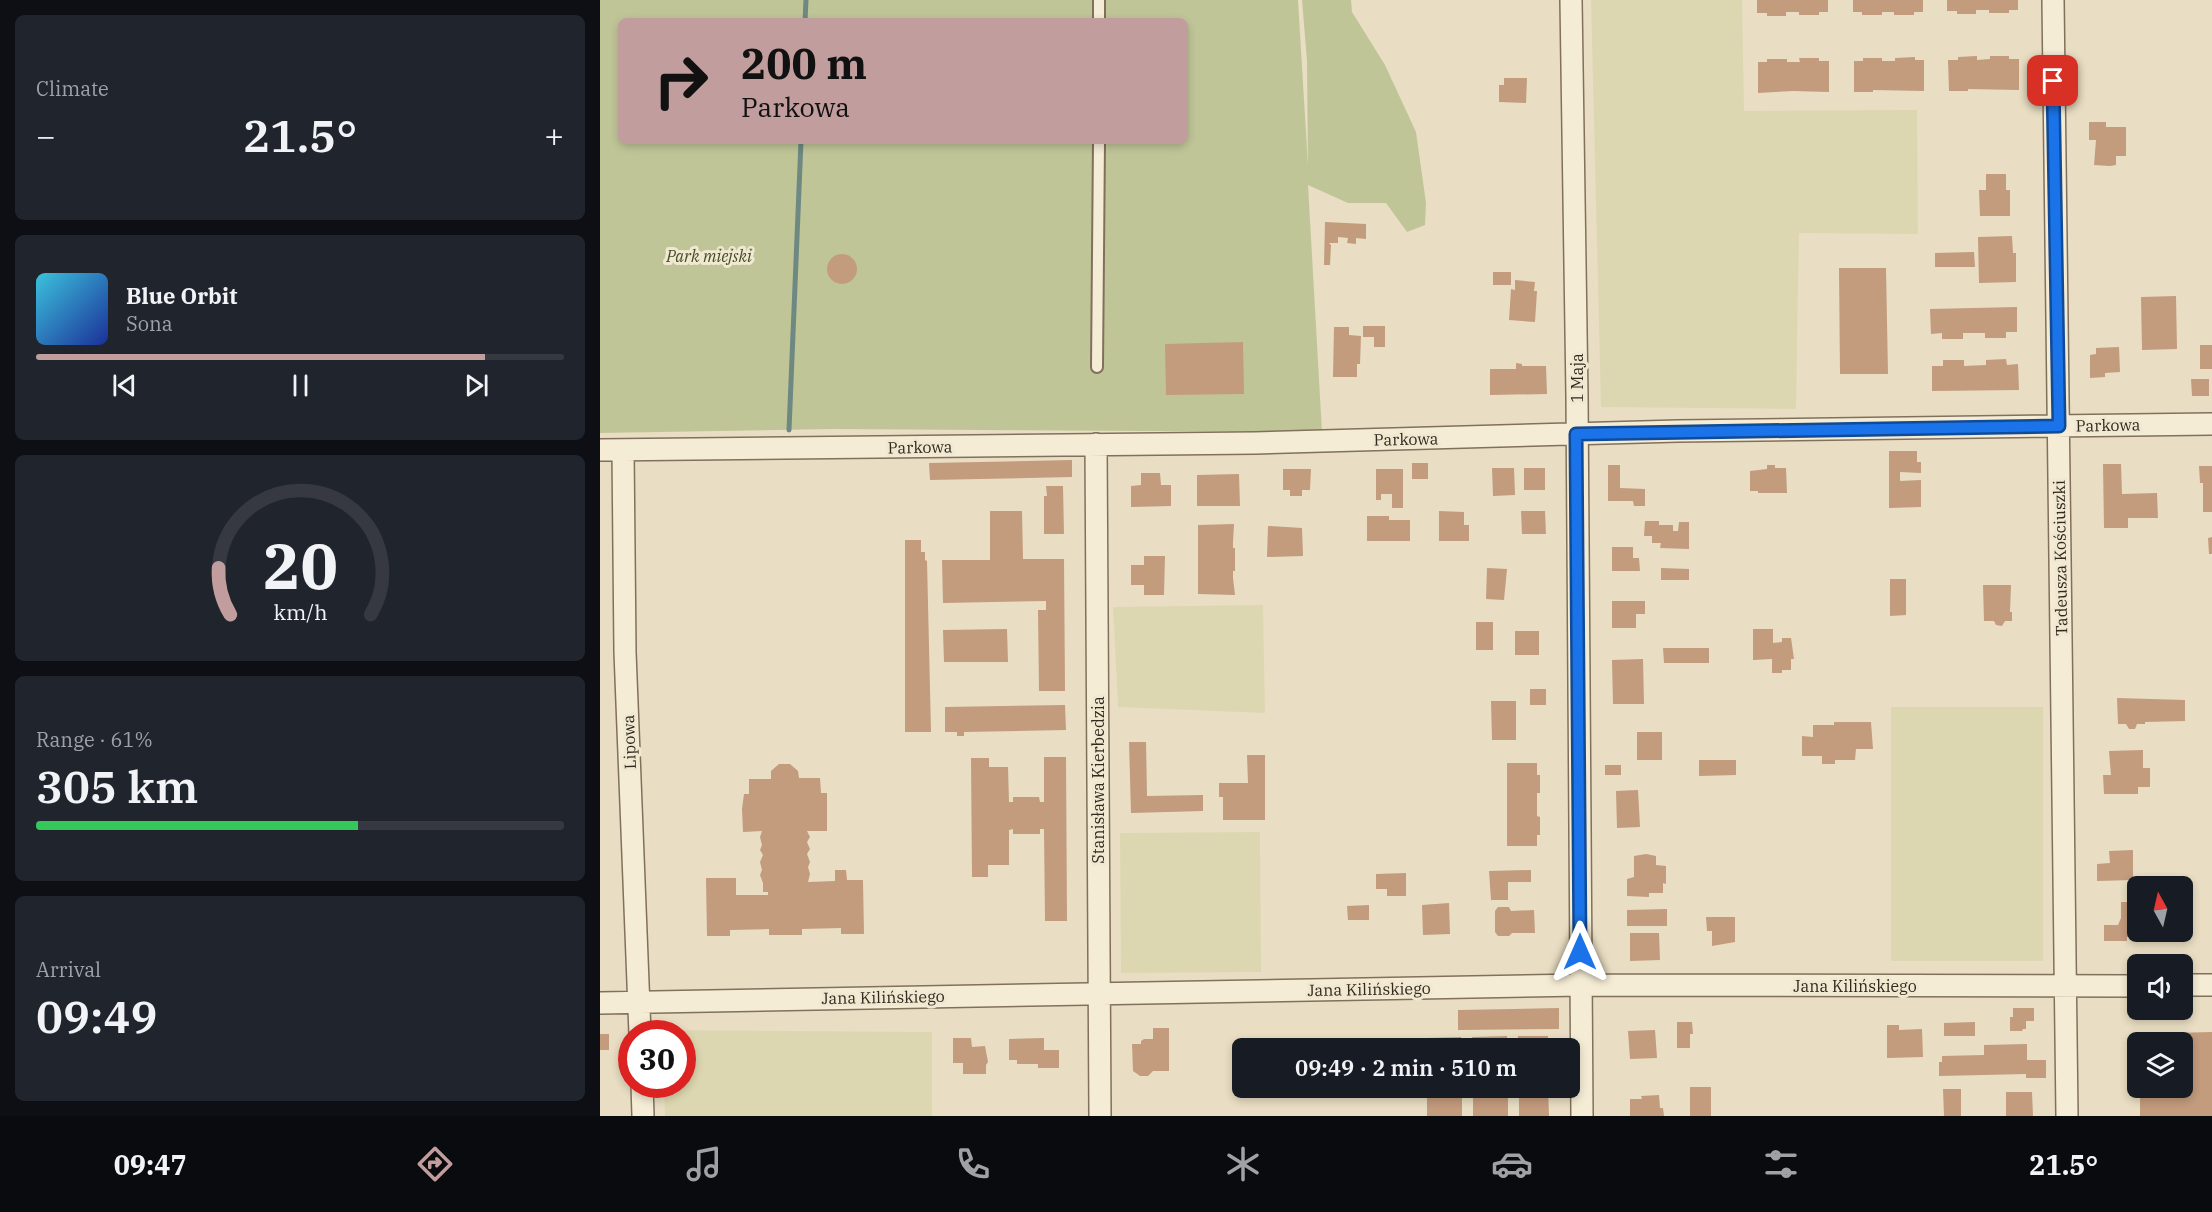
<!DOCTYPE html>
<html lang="en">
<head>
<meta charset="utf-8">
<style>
	body { margin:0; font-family:"IBM Plex Serif",serif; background:#20242c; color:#f1f3f6; height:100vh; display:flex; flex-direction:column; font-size:22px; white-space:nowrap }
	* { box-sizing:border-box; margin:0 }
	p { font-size:20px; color:#9ea1a6 }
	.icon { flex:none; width:33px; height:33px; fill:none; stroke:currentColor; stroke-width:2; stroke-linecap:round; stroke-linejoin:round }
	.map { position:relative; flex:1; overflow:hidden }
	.side { display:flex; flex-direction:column; gap:15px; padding:15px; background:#0d0f14; width:600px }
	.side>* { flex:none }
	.top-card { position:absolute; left:18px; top:18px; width:570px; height:126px; border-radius:9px; box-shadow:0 3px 9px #0003; background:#c29d9e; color:#111; overflow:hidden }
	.needle { width:39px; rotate:352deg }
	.buttons { position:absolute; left:1527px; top:876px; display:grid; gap:12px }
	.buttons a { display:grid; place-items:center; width:66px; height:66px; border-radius:9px; background:#171b24; box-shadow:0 3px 9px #0003; font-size:30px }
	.speed { position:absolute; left:18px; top:1020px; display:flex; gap:12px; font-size:30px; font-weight:700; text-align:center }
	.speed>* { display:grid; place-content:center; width:78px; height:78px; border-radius:50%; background:#171b24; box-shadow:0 3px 9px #0003; line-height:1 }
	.speed .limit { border:9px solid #d22; background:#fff; color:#111 }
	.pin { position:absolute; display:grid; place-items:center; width:51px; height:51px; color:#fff; margin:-26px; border-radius:12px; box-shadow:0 3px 9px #0006 }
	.me { position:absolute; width:66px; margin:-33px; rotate:0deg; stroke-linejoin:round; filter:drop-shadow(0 0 4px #0008) }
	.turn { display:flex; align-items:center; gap:21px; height:126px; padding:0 24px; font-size:27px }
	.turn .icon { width:78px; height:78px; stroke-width:2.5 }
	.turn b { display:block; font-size:42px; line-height:51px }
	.big { font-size:45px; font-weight:600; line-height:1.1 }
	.side .card { flex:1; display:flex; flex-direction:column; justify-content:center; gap:9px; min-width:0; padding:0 21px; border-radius:9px; background:#20242c }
	.side .dial { align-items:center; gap:0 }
	.dial svg { height:156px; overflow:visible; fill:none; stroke:#363941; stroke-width:7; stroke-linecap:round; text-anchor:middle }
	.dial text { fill:#f1f3f6; stroke:none }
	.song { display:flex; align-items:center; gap:18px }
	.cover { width:72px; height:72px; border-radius:9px; background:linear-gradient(135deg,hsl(190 70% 55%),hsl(230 70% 35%)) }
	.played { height:6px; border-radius:3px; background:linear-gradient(90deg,#c29d9e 85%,#363941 85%) }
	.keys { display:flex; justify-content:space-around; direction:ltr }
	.heat { display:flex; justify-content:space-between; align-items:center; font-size:33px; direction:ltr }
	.charge { height:9px; border-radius:4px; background:linear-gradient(90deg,#34c759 61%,#363941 0) }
	.trip { position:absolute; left:632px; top:1038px; width:348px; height:60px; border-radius:9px; background:#171b24; box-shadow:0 3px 9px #0003; font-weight:600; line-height:60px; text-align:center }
	.menu { display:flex; height:96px; justify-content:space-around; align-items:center; background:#090b0e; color:#9ea1a6 }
	.menu .icon { width:42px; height:42px }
	.menu .selected { color:#c29d9e }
	.menu b { font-size:27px; color:#f1f3f6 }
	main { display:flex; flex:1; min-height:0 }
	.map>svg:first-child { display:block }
	.farmland { fill:#ddd7b1 }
	.green { fill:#c0c598; fill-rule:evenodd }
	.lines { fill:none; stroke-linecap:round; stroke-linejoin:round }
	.stream { stroke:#6d8982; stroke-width:5 }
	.building { fill:#c39b7d }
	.service-casing { stroke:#81705c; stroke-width:14 }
	.minor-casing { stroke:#81705c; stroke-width:24 }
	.service { stroke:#f5ecd5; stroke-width:10 }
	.minor { stroke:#f5ecd5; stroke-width:21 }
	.route-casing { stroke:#114b97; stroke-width:15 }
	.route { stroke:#1a73e8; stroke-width:10 }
	.labels { text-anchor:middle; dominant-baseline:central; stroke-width:6; stroke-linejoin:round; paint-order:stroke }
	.park-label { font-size:16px; font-style:italic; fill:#434d27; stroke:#f1e8d2 }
	.street-label { font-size:16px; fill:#33281e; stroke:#f1e8d2 }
</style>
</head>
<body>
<main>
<section class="side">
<div class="card"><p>Climate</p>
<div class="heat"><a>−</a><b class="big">21.5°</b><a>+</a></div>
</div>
<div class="card">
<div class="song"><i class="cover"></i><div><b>Blue Orbit</b><p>Sona</p></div></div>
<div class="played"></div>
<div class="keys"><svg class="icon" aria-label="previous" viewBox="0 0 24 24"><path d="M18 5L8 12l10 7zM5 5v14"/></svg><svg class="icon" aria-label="pause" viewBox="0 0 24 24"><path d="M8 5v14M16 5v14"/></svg><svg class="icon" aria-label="next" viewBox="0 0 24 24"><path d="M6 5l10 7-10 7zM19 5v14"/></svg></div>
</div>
<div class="card dial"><svg viewBox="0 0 100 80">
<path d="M14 69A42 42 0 1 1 86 69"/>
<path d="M14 69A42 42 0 0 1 8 45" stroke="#c29d9e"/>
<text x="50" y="56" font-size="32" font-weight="700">20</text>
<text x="50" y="72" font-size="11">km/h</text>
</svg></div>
<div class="card"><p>Range · 61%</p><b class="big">305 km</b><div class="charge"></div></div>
<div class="card"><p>Arrival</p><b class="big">09:49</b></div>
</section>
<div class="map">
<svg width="1612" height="1116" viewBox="0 0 1612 1116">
	<rect width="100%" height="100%" fill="#e9dec3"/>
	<path class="farmland" d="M991 0H1142L1144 111 1317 110 1318 234 1199 233 1196 409 1001 407Z
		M663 605 665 713 518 707 513 607Z
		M1291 707H1443V961H1291Z
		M660 832 661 972 521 973 520 833Z
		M62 1030 332 1032V1116H65L64 1085 82 1084V1034L62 1033Z"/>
	<path class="green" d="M0 0H698L708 166 707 61 702 0H751L752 12 785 65 816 132 826 203 825 225 807 232 786 203H748L708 185 722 432 232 429 0 433ZM21 21H585V141H21Z"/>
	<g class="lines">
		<path class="stream" d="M205 21 206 0
			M189 430 201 141"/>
	</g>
	<path class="building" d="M1157 0H1228V12H1219V15H1199V12H1186V16H1167V13H1157Z
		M1253 0H1323V12H1314V15H1294V12H1282V15H1262V12H1253Z
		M1347 0H1418V10H1409V13H1389V10H1376V14H1357V11H1347Z
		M1377 56V60L1390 59V56H1409V59H1419V90L1368 89V91H1349L1348 60H1358V57Z
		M1315 57V60H1324V91L1273 90V92H1254V61H1263V58H1282V61H1295V58Z
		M1199 58H1219V61H1229V92L1193 91 1158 93V62H1167V59H1187V62H1200Z
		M904 78H927L926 103 899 102V85H904Z
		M1489 122H1506V127H1526V156H1516V165L1510 166 1494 165 1496 140H1489Z
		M1386 174H1406V190H1410V216H1380L1379 190H1386Z
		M725 222 766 224V239L756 238V244L747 243 748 238 738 237V243H729L731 245 730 265H724Z
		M1412 236 1413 253H1416V282L1379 283 1378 237Z
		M1374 252 1375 267H1335V253Z
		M227 269a15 15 0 1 1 30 0a15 15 0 1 1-30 0Z
		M1239 268H1286L1288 374H1240Z
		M893 272H911V285H893Z
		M915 280 935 282 934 291H937L935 322 909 320 911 289 915 290Z
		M1576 296 1577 349 1542 350 1541 297Z
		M1417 307V332H1406V338H1385V333H1363V339H1342V333L1331 334 1330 309Z
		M763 326H785V347H774V337H763Z
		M734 327H749V335L761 336 760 364H757V377H733Z
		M643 342 644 394 566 395 565 344Z
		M1600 345H1612V369H1600Z
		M1519 347 1520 372 1505 373V377L1490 378V355L1496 354V348Z
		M1406 359 1407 365 1418 364 1419 390 1332 391V366H1343V360H1364V366L1386 365V360Z
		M916 363 922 364V366H946L947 394 890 395V369H916Z
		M1591 379H1609V396H1592Z
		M1289 451H1317V462H1321V473L1300 472V481L1321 480V507L1289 508Z
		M472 460V477L330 480 329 463Z
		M812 463H828V479H812Z
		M1503 464H1521L1522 494 1557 493 1558 518H1528V528H1504Z
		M1008 465H1020V488L1045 489V506H1034L1033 501H1008Z
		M1167 465H1175V468H1186L1187 493H1158V491H1150V471L1167 469Z
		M1599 466H1612V512H1603V483H1600Z
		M892 468H914L915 495 893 496Z
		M924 468H945V490H924Z
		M683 469H711L710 490H702V496H690V490H683Z
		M776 469H803V508H792V494H781V500H776Z
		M541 473H560L561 485H571V506L531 507V486L541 485Z
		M639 474 640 506H597V475Z
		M446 486H463L464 534H444V496H447Z
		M390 511H422L423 559H464L465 691H439L438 610H446V601L343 603 342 560H390Z
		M839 511 864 512V525H869V541H839Z
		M921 511H945L946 534H922Z
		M767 516H789V520H810V541H767Z
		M1045 521H1059V525H1073V531H1078L1079 522H1089V549L1060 548 1061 543H1052V536H1044Z
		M634 524 633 542V548H635V571H633V578L635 595 598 594V525Z
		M668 526 702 528 703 556 667 557Z
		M1612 537V554H1609L1608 538Z
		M305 540H321V552H325V560L327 561 331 732H305Z
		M1012 547H1033V558H1039L1040 571H1012Z
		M544 556H565L564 595H544V585H531V565H544Z
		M887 568 907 569 904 600 886 599Z
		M1061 568 1089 569V580H1061Z
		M1290 579H1306V615L1290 616Z
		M1383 585H1411L1410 612H1412V621H1405L1402 626 1396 625 1394 621H1384Z
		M1012 601H1045V614H1036V628H1012Z
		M876 622H893V650H876Z
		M407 629 408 662H344L343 630Z
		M1153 629H1173V643L1182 642V638H1191L1194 659H1191V670H1182V673H1172V659L1153 660Z
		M915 631H939V655H915Z
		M1063 648H1109V663H1064Z
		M1043 659 1044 704H1013L1012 660Z
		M930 689H946V705H930Z
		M1517 698 1585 700V721L1545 722V724H1537L1535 729H1529L1526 724H1518Z
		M891 701H916V740H892Z
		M465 705 466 730 364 732V736H357V732H345V707Z
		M1234 722H1271L1273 749H1256L1255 760H1235V764H1222V756H1202V736L1213 737V725H1234Z
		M1037 732H1062V760H1037Z
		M529 742H546L547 796 603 795V811L531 813Z
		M1543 750V768H1550V787H1538V794H1504L1503 775H1511L1509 751Z
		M647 755H665V820H623V797H619V783H648Z
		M444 757H466L467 921H445L444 829H440V834H413V829L409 830V865H388V877H372L371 758H389V767H408L409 802H413V797H439L440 802H444Z
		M1099 760H1136V775L1099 776Z
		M907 763H937V775H940V793H937V816L940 817V835H937V846H907Z
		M179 764H190L198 771 199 778H220L221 793H227V831H207L210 837 207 842 210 849 207 854 210 862 208 867 210 874 208 882 235 881V870H246L247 880H263L264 934H241V928L202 929V935H169V929L130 930V936H107L106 878H136V895H168V892H163V883L160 875 162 870 160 862 163 855 160 850 162 845 160 837 162 831 143 832 142 809 144 794H149V779H171V771Z
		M1005 765H1021V775H1005Z
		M1038 790 1040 827 1017 828 1016 791Z
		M1533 850V880L1497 881V864L1510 863 1509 851Z
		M1046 854 1056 856V865L1066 866V884L1063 883V893H1049V897L1027 896V879L1034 877V856Z
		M931 870V882H908V900H891L889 871Z
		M806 873V896H787V889H776V874Z
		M1521 902H1538V932H1547V937H1527V941H1504V925H1518L1521 918Z
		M849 903 850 934 823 935 822 905Z
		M769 905V920H748L747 906Z
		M898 907H909L911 911 934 910 935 933H912L909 936H898L895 932V911Z
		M1067 909V926H1027V910Z
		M1106 917H1135V942L1112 946V931H1107Z
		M1030 933H1059L1060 960 1030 961Z
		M959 1008V1029L858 1030V1010Z
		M1413 1008H1434V1021H1426V1029H1423L1422 1031H1410V1017H1413Z
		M1077 1022H1092L1093 1034H1090V1048H1077Z
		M1375 1022V1036H1344V1023Z
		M1287 1025H1299V1030L1322 1029 1323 1057 1287 1058Z
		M553 1028H569V1071H553L548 1076H540L533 1071 532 1044H541V1041L544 1039H553Z
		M1055 1030 1057 1058 1030 1059 1028 1031Z
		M1612 1032V1116H1540V1088H1582V1042H1538V1034Z
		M0 1034H9V1050H0Z
		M907 1036V1048H873L872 1037Z
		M918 1036H948V1048H918Z
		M861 1037V1048H826V1038Z
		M353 1038H371L372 1047 385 1046 388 1062 386 1065V1074H363V1063H353Z
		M444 1038V1050H459V1068H438V1064H417V1060H409V1039Z
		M1427 1044V1060H1446V1078H1426V1074L1339 1076V1062H1342V1056L1384 1055V1045Z
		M1090 1087H1111V1116H1090Z
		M827 1088H862V1116H827Z
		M873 1088H908V1116H873Z
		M919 1088H948L949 1116H919Z
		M1343 1089H1361V1116H1344Z
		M1406 1092H1432L1433 1116H1406Z
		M1059 1095 1060 1108H1063L1064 1116H1030V1099H1042L1041 1096Z"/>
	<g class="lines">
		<g class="service-casing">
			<path id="service" d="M499 21V0
				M497 367 499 141"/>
		</g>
		<g class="minor-casing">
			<path id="minor" d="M971 0 977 396 982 1116
				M1453 0 1467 1116
				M496 444 500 1116
				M0 450 655 443 1078 431 1612 424
				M23 450 25 652 40 1034
				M1582 985H1612
				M0 1003 981 985 1538 986
				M42 1084 43 1116"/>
		</g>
		<use href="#service" class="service"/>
		<use href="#minor" class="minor"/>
	</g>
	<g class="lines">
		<g class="route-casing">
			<path id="route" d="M980 952 976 434 1459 426 1453 81"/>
		</g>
		<use href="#route" class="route"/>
	</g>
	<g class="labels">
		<g class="park-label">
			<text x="109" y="256">Park miejski</text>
		</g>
		<g class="street-label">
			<text transform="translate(977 378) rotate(-90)">1 Maja</text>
			<text transform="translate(1508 425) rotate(-1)">Parkowa</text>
			<text transform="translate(806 439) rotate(-1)">Parkowa</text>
			<text transform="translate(320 447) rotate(-1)">Parkowa</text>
			<text transform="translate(1460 558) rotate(-91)">Tadeusza Kościuszki</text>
			<text transform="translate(29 742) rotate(-92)">Lipowa</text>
			<text transform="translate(498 780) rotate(-90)">Stanisława Kierbedzia</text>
			<text x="1255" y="986">Jana Kilińskiego</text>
			<text transform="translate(769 989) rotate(-1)">Jana Kilińskiego</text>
			<text transform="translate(283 997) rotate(-1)">Jana Kilińskiego</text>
		</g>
	</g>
</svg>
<div class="buttons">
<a><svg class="needle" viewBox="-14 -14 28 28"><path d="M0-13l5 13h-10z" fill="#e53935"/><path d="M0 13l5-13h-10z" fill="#9ea1a6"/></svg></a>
<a><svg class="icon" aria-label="sound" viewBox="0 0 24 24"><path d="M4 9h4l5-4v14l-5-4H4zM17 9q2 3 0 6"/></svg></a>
<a><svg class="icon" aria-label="layers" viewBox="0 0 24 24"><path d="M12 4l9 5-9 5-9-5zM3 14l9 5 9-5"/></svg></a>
</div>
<div class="speed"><div class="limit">30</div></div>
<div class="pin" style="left:1453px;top:81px;background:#d93025"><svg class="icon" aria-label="arrive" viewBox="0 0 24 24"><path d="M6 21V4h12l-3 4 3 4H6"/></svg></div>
<svg class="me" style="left:980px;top:952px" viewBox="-20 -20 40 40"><path d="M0-17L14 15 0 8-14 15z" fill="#1a73e8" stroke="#fff" stroke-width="4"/></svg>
<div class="trip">09:49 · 2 min · 510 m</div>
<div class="top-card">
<div class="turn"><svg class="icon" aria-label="right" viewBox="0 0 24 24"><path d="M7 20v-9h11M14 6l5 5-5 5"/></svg><div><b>200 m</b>Parkowa</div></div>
</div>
</div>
</main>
<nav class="menu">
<b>09:47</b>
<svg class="icon selected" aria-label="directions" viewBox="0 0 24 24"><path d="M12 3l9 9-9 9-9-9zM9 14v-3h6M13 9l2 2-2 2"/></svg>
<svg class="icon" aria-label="music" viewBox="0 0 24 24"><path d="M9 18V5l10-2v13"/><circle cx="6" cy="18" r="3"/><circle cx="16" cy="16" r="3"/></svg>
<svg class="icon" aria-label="phone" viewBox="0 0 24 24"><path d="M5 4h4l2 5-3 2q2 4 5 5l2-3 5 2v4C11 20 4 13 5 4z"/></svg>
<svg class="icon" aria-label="climate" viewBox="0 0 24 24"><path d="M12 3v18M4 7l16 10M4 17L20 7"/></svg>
<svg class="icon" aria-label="car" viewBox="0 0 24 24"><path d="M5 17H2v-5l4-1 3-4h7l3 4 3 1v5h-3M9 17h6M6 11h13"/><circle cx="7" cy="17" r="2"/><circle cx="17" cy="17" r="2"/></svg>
<svg class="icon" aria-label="filters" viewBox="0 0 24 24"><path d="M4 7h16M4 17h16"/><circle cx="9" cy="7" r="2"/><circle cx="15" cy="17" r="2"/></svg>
<b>21.5°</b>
</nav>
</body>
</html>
